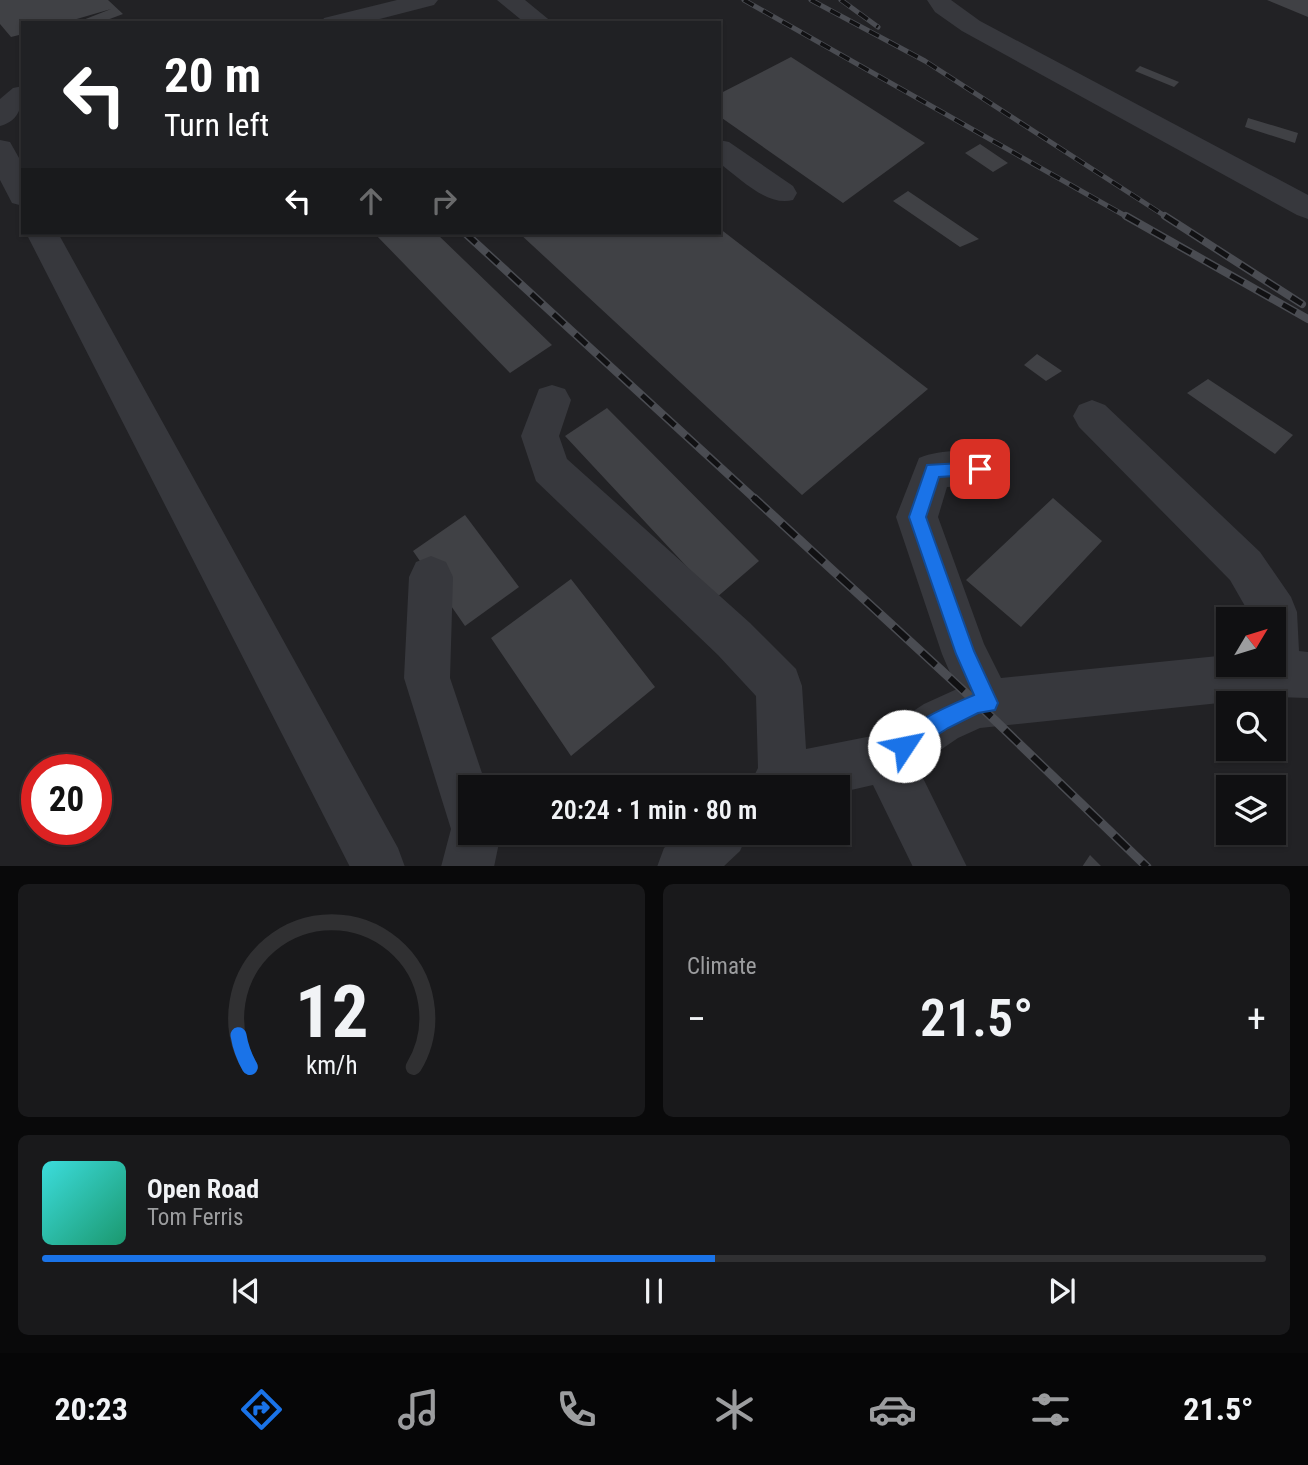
<!DOCTYPE html>
<html lang="en">
<head>
<meta charset="utf-8">
<style>
	body { margin:0; font-family:"Roboto Condensed",sans-serif; background:#19191b; color:#f1f3f6; height:100vh; display:flex; flex-direction:column; font-size:26px; white-space:nowrap }
	* { box-sizing:border-box; margin:0 }
	p { font-size:23px; color:#9c9d9f }
	.icon { flex:none; width:38px; height:38px; fill:none; stroke:currentColor; stroke-width:2; stroke-linecap:round; stroke-linejoin:round }
	.map { position:relative; height:866px; overflow:hidden }
	.drawer { display:flex; flex-direction:column; gap:18px; padding:18px; background:#09090a; flex:1 }
	.drawer>* { flex:none }
	.top-card { position:absolute; left:21px; top:21px; width:700px; height:214px; border-radius:0px; box-shadow:0 2px 5px #0004,0 0 0 2px #303032; background:#202124; color:#fff; overflow:hidden }
	.needle { width:46px; rotate:52deg }
	.buttons { position:absolute; left:1216px; top:607px; display:grid; gap:14px }
	.buttons a { display:grid; place-items:center; width:70px; height:70px; border-radius:0px; background:#101012; box-shadow:0 2px 5px #0004,0 0 0 2px #303032; font-size:35px }
	.speed { position:absolute; left:21px; top:754px; display:flex; gap:14px; font-size:35px; font-weight:700; text-align:center }
	.speed>* { display:grid; place-content:center; width:91px; height:91px; border-radius:50%; background:#101012; box-shadow:0 2px 5px #0004,0 0 0 2px #303032; line-height:1 }
	.speed .limit { border:10px solid #d22; background:#fff; color:#111 }
	.pin { position:absolute; display:grid; place-items:center; width:60px; height:60px; color:#fff; margin:-30px; border-radius:14px; box-shadow:0 4px 10px #0006 }
	.me { position:absolute; width:77px; margin:-38px; rotate:56deg; stroke-linejoin:round; filter:drop-shadow(0 0 5px #0008) }
	.turn { display:flex; align-items:center; gap:24px; height:147px; padding:0 28px; font-size:32px }
	.turn .icon { width:91px; height:91px; stroke-width:2.5 }
	.turn b { display:block; font-size:49px; line-height:60px }
	.lanes { display:flex; align-items:center; height:66px; padding:0 28px; background:#0003; justify-content:center; gap:35px; direction:ltr }
	.lanes .off { opacity:.35 }
	.big { font-size:52px; font-weight:600; line-height:1.1 }
	.drawer .card { flex:1; display:flex; flex-direction:column; justify-content:center; gap:10px; min-width:0; padding:0 24px; border-radius:10px; background:#19191b }
	.drawer .dial { align-items:center; gap:0 }
	.dial svg { height:182px; overflow:visible; fill:none; stroke:#303032; stroke-width:7; stroke-linecap:round; text-anchor:middle }
	.dial text { fill:#f1f3f6; stroke:none }
	.song { display:flex; align-items:center; gap:21px }
	.cover { width:84px; height:84px; border-radius:10px; background:linear-gradient(135deg,hsl(180 70% 55%),hsl(160 70% 35%)) }
	.played { height:7px; border-radius:4px; background:linear-gradient(90deg,#1a73e8 55%,#303032 55%) }
	.keys { display:flex; justify-content:space-around; direction:ltr }
	.heat { display:flex; justify-content:space-between; align-items:center; font-size:38px; direction:ltr }
	.drawer .tiles { flex:1; display:grid; gap:18px; grid-template-columns:1fr 1fr }
	.card:last-child { grid-column:span 2 }
	.trip { position:absolute; left:458px; top:775px; width:392px; height:70px; border-radius:0px; background:#101012; box-shadow:0 2px 5px #0004,0 0 0 2px #303032; font-weight:600; line-height:70px; text-align:center }
	.dock { display:flex; height:112px; justify-content:space-around; align-items:center; background:#060607; color:#9c9d9f }
	.dock .icon { width:49px; height:49px }
	.dock .current { color:#1a73e8 }
	.dock b { font-size:32px; color:#f1f3f6 }
	.map>svg:first-child { display:block }
	.built { fill:#222225; fill-rule:evenodd }
	.building { fill:#404145 }
	.lines { fill:none; stroke-linecap:round; stroke-linejoin:round }
	.minor { fill:#37383d; fill-rule:evenodd }
	.rail-far2-casing { stroke:#4a4c52; stroke-width:5 }
	.rail-far1-casing { stroke:#4a4c52; stroke-width:8 }
	.rail-casing { stroke:#4a4c52; stroke-width:9 }
	.rail-far2 { stroke:#111113; stroke-width:3.5; stroke-dasharray:11; stroke-linecap:butt }
	.rail-far1 { stroke:#111113; stroke-width:5; stroke-dasharray:15; stroke-linecap:butt }
	.rail { stroke:#111113; stroke-width:6; stroke-dasharray:19; stroke-linecap:butt }
	.route { fill:#1a73e8; stroke:#114b97; stroke-width:2 }
</style>
</head>
<body>
<div class="map">
<svg width="1308" height="867" viewBox="0 0 1308 867">
	<rect width="100%" height="100%" fill="#161618"/>
	<path class="built" d="M0 0H1308V866H0ZM23 23H719V233H23ZM1228 620H1274V665H1228ZM1228 704H1274V749H1228ZM37 770H96V830H37ZM471 788H838V833H471ZM1228 788H1274V833H1228Z"/>
	<path class="building" d="M0 0H108L123 14 99 23H86L83 20 111 9 63 23H23V34L11 37 0 24Z
		M1267 0H1308V17Z
		M791 57 925 143 843 203 719 116V94Z
		M1140 66 1179 82 1174 87 1135 71Z
		M1248 118 1298 133 1295 143 1245 127Z
		M980 144 1008 163 993 172 965 153Z
		M908 191 979 239 960 247 893 201Z
		M719 228 928 389 802 495 519 233H719Z
		M374 233H436L552 345 510 373Z
		M1037 354 1062 371 1046 381 1024 365Z
		M1208 379 1293 435 1275 454 1187 393Z
		M607 408 759 561 716 598 565 436Z
		M1053 498 1102 541 1021 627 966 580Z
		M465 515 519 587 465 626 413 551Z
		M571 579 655 687 571 756 491 638Z
		M1090 855 1102 867H1082Z"/>
	<g class="lines">
		<path class="minor" d="M397 0H438L434 5 364 23H321L324 18Z
			M497 0H525L553 23H525Z
			M927 0H951L980 21 1308 195V219L1297 215 962 31 935 12Z
			M23 86C23 104 20 121 0 126V99L13 88Z
			M0 140 10 142 23 165V206L12 203 0 180Z
			M719 140 729 142 793 186 797 193 793 200C767 207 740 178 719 163Z
			M26 233H58L398 848 405 867H350Z
			M552 385 565 389 571 400 559 436 567 459 750 623 796 669 802 686 806 749 877 735 924 704 957 689 942 654 896 517 919 458C942 449 971 449 994 457L1000 469 994 481 980 486 947 487 938 517 984 644 1001 678 1228 655V665H1274V620H1253L1230 580 1079 427 1073 416 1079 405 1092 400 1105 405 1260 552 1291 597 1297 612 1299 651 1308 652V698L1276 697 980 728 958 738 917 766 967 867H913L873 785 838 793V788H748L758 768 756 696 718 655 536 481 521 436 539 389Z
			M431 556 446 562 453 577 450 678 487 788H471V833H501L494 867H441L451 829 404 678 409 577 416 562Z
			M682 833H748L740 851 723 867H657L664 848Z"/>
		<g class="rail-far2-casing">
			<path id="rail-far2" d="M744 0 1129 218
				M811 0 925 61 1168 218
				M841 0 878 27"/>
		</g>
		<g class="rail-far1-casing">
			<path id="rail-far1" d="M1126 216 1308 319
				M1165 216 1302 304
				M465 233 756 500"/>
		</g>
		<g class="rail-casing">
			<path id="rail" d="M754 498 978 704 1147 867"/>
		</g>
		<use href="#rail-far2" class="rail-far2"/>
		<use href="#rail-far1" class="rail-far1"/>
		<use href="#rail" class="rail"/>
	</g>
	<path class="route" d="M980 462 986 464 988 469 986 474 939 477 926 517 974 651 998 703 995 710 978 713 948 728 904 756 897 753 894 746C903 724 953 704 974 695L956 654 909 517 927 465Z"/>
</svg>
<div class="buttons">
<a><svg class="needle" viewBox="-14 -14 28 28"><path d="M0-13l5 13h-10z" fill="#e53935"/><path d="M0 13l5-13h-10z" fill="#9c9d9f"/></svg></a>
<a><svg class="icon" aria-label="search" viewBox="0 0 24 24"><circle cx="10" cy="10" r="6"/><path d="M15 15l6 6"/></svg></a>
<a><svg class="icon" aria-label="layers" viewBox="0 0 24 24"><path d="M12 4l9 5-9 5-9-5zM3 14l9 5 9-5"/></svg></a>
</div>
<div class="speed"><div class="limit">20</div></div>
<div class="pin" style="left:980px;top:469px;background:#d93025"><svg class="icon" aria-label="arrive" viewBox="0 0 24 24"><path d="M6 21V4h12l-3 4 3 4H6"/></svg></div>
<svg class="me" style="left:904px;top:746px" viewBox="-20 -20 40 40"><circle r="19" fill="#fff"/><path d="M0-13L10 11 0 6-10 11z" fill="#1a73e8"/></svg>
<div class="trip">20:24 · 1 min · 80 m</div>
<div class="top-card">
<div class="turn"><svg class="icon" aria-label="left" viewBox="0 0 24 24"><path d="M17 20v-9H6M10 6l-5 5 5 5"/></svg><div><b>20 m</b>Turn left</div></div>
<div class="lanes"><svg class="icon" aria-label="left" viewBox="0 0 24 24"><path d="M17 20v-9H6M10 6l-5 5 5 5"/></svg><svg class="icon off" aria-label="ahead" viewBox="0 0 24 24"><path d="M12 20V5M6 11l6-6 6 6"/></svg><svg class="icon off" aria-label="right" viewBox="0 0 24 24"><path d="M7 20v-9h11M14 6l5 5-5 5"/></svg></div>
</div>
</div>
<section class="drawer">
<div class="tiles">
<div class="card dial"><svg viewBox="0 0 100 80">
<path d="M14 69A42 42 0 1 1 86 69"/>
<path d="M14 69A42 42 0 0 1 9 55" stroke="#1a73e8"/>
<text x="50" y="56" font-size="32" font-weight="700">12</text>
<text x="50" y="72" font-size="11">km/h</text>
</svg></div>
<div class="card"><p>Climate</p>
<div class="heat"><a>−</a><b class="big">21.5°</b><a>+</a></div>
</div>
<div class="card">
<div class="song"><i class="cover"></i><div><b>Open Road</b><p>Tom Ferris</p></div></div>
<div class="played"></div>
<div class="keys"><svg class="icon" aria-label="previous" viewBox="0 0 24 24"><path d="M18 5L8 12l10 7zM5 5v14"/></svg><svg class="icon" aria-label="pause" viewBox="0 0 24 24"><path d="M8 5v14M16 5v14"/></svg><svg class="icon" aria-label="next" viewBox="0 0 24 24"><path d="M6 5l10 7-10 7zM19 5v14"/></svg></div>
</div>
</div>
</section>
<nav class="dock">
<b>20:23</b>
<svg class="icon current" aria-label="directions" viewBox="0 0 24 24"><path d="M12 3l9 9-9 9-9-9zM9 14v-3h6M13 9l2 2-2 2"/></svg>
<svg class="icon" aria-label="music" viewBox="0 0 24 24"><path d="M9 18V5l10-2v13"/><circle cx="6" cy="18" r="3"/><circle cx="16" cy="16" r="3"/></svg>
<svg class="icon" aria-label="phone" viewBox="0 0 24 24"><path d="M5 4h4l2 5-3 2q2 4 5 5l2-3 5 2v4C11 20 4 13 5 4z"/></svg>
<svg class="icon" aria-label="climate" viewBox="0 0 24 24"><path d="M12 3v18M4 7l16 10M4 17L20 7"/></svg>
<svg class="icon" aria-label="car" viewBox="0 0 24 24"><path d="M5 17H2v-5l4-1 3-4h7l3 4 3 1v5h-3M9 17h6M6 11h13"/><circle cx="7" cy="17" r="2"/><circle cx="17" cy="17" r="2"/></svg>
<svg class="icon" aria-label="filters" viewBox="0 0 24 24"><path d="M4 7h16M4 17h16"/><circle cx="9" cy="7" r="2"/><circle cx="15" cy="17" r="2"/></svg>
<b>21.5°</b>
</nav>
</body>
</html>
